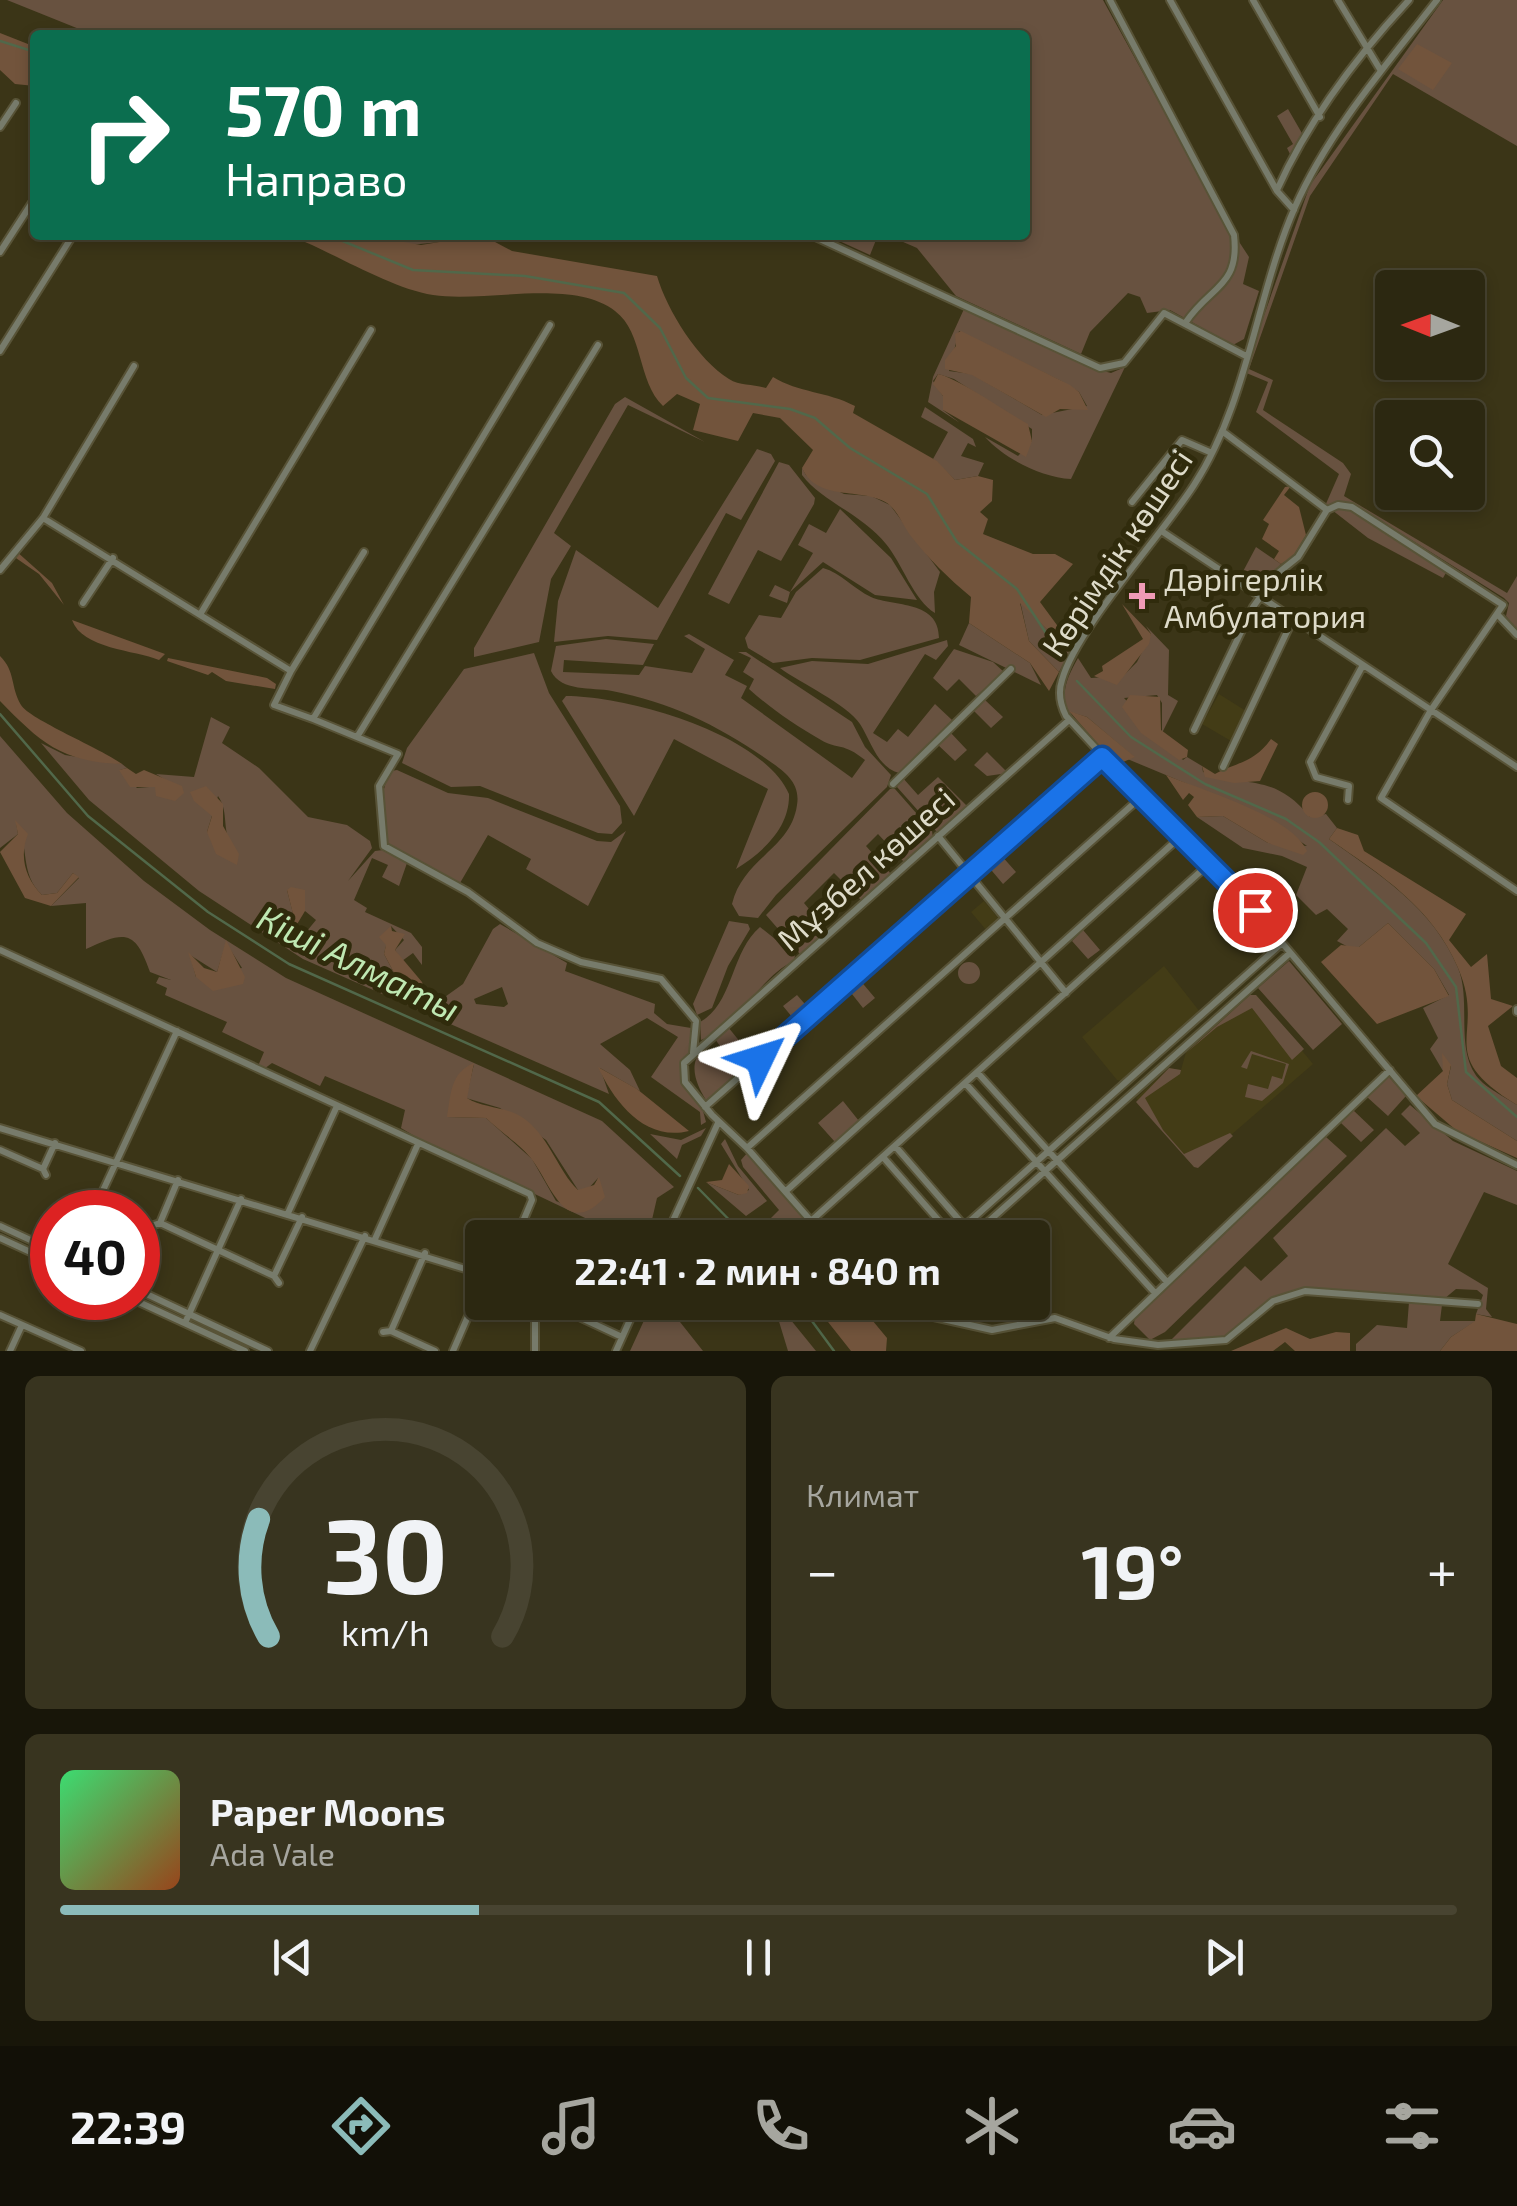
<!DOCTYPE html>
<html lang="ru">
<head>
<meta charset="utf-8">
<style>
	body { margin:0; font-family:"Exo 2",sans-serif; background:#38341f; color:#f1f3f6; height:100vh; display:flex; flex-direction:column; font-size:38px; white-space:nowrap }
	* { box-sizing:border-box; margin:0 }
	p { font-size:32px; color:#a6a69f }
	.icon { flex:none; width:55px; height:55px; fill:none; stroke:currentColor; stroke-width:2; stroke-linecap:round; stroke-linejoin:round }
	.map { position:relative; height:1351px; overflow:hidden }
	.details { display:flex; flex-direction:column; gap:25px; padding:25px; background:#181609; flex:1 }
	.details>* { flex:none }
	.banner { position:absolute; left:30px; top:30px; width:1000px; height:210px; border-radius:10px; box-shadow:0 5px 15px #0003,0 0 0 2px #484431; background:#0b6e4f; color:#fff; overflow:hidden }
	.needle { width:65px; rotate:271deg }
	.controls { position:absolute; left:1375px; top:270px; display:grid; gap:20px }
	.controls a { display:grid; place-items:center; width:110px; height:110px; border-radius:10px; background:#2c2811; box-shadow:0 5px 15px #0003,0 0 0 2px #484431; font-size:50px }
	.speed { position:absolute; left:30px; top:1190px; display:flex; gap:20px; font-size:50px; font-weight:700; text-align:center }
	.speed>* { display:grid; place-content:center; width:130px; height:130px; border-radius:50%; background:#2c2811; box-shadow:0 5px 15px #0003,0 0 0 2px #484431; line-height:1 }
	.speed .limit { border:15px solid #d22; background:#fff; color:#111 }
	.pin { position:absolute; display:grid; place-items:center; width:85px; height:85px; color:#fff; margin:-42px; border:5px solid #fff; border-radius:50%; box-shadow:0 2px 10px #0007 }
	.me { position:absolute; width:110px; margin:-55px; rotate:49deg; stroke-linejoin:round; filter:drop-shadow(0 0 8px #0008) }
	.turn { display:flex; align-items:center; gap:35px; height:210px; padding:0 30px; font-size:45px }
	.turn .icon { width:130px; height:130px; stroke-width:2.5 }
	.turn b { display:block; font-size:70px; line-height:85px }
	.big { font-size:75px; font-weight:700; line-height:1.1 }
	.details .tile { flex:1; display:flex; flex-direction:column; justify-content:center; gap:15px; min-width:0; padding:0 35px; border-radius:15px; background:#38341f }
	.details .dial { align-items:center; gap:0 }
	.dial svg { height:260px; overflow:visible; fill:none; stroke:#484431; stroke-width:7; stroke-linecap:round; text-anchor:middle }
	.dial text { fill:#f1f3f6; stroke:none }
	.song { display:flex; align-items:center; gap:30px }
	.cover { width:120px; height:120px; border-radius:15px; background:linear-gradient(135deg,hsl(140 70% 55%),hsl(20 70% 35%)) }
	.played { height:10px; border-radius:5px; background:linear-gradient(90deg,#8bbbb9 30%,#484431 30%) }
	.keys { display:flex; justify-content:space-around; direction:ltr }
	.heat { display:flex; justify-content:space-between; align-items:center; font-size:55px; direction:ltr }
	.details .tiles { flex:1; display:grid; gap:25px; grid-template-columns:1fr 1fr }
	.tile:last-child { grid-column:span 2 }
	.trip { position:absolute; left:465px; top:1220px; width:585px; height:100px; border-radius:10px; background:#2c2811; box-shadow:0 5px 15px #0003,0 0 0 2px #484431; font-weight:700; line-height:100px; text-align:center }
	.dock { display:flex; height:160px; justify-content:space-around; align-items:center; background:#121007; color:#a6a69f }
	.dock .icon { width:70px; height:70px }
	.dock .selected { color:#8bbbb9 }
	.dock b { font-size:45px; color:#f1f3f6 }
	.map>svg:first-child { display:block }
	.built { fill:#433c16 }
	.green { fill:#685240; fill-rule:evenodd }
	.forest { fill:#72543c }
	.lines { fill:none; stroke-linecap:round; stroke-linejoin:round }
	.stream { stroke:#51684a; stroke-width:2.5 }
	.minor-casing { stroke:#585337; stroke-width:10 }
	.minor { stroke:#777b6b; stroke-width:6 }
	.route-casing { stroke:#114b97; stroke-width:25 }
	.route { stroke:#1a73e8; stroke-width:18 }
	.poi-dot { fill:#f09ab6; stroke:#302b0c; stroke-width:4 }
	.labels { text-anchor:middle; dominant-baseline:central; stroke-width:10; stroke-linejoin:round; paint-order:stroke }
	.street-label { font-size:32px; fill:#dedbc9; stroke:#302b0c }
	.poi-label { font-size:32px; fill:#dedbc9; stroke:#302b0c; text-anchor:start }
	.water-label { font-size:35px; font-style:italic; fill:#bfe8b2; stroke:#302b0c }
</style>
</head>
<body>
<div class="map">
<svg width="1517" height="1351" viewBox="0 0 1517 1351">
	<rect width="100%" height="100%" fill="#3b3517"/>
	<path class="built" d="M1219 694 1246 711 1231 741 1202 724Z
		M984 901 999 919 987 931 971 912Z
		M1164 966 1200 1012 1122 1081 1117 1080 1082 1037Z
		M1250 995H1256L1313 1064 1194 1167 1136 1098 1169 1068 1181 1070 1186 1052Z"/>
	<path class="green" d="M7 0H1103L1217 208 1249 257 1243 284 1259 291 1244 339 1233 345 1170 310 1147 313 1140 297 1128 293 1090 332 1081 354 956 296 917 248 887 235H1025V35H94Z
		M1443 0H1517V146L1393 74 1310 196 1249 369 1273 380 1263 410 1343 463 1351 474 1344 496 1507 593 1517 576V630L1506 616 1509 603 1504 598 1354 504 1325 506 1339 474 1256 412 1268 382 1244 372 1310 185Z
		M1288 109 1303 135 1290 154 1287 148 1293 144 1277 116Z
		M364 235 450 241 410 245Z
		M826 235H878L870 255Z
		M964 309 1092 368 1111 373 1125 367 1071 479C1041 477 1005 459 985 437L1018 456 1032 441V429L954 379 938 374 933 381 943 396V410L960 423 928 402 933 377ZM959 331 1061 381 1079 392 1087 406 1042 415 972 374 949 371Z
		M625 397 705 442 628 405 554 533 571 546 551 579 539 642 474 657V648L615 404Z
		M925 407 973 439 976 447 968 443 961 456 984 463 978 476 955 480 933 459 948 432 921 417Z
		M757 449 771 454 775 461 741 520 726 513 657 640 608 636 554 642 558 601 576 550 658 608Z
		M779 462 789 465 815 498 814 504 781 561 758 550 729 604 708 594Z
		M802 468 806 475 844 494 871 496 890 505 940 572 934 592 935 613C914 601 902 563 886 544 862 514 821 501 802 475Z
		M1342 508 1356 513 1447 571 1443 578 1368 538 1332 510Z
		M840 509 891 558 917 600 875 595 823 562 790 592 787 603 769 596 775 585 790 592 813 553 798 545 809 524 826 533Z
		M1256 547 1281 564 1259 593 1239 579Z
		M823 568C841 573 854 589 871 597 894 607 939 600 939 638L860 660 812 658 773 663 748 648 745 638 759 615 781 618 796 592Z
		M1020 601 1052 634 1065 636 1072 648 1059 672 1029 641Z
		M969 623 1030 663 1041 685 959 645Z
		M1146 626 1169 650 1168 695 1178 701 1162 733V703L1157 695 1124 698 1183 760 1187 757 1202 766 1203 772C1248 788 1274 773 1310 817L1326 814 1337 828 1329 839C1380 875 1433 908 1458 968 1472 1001 1454 1051 1479 1079 1488 1089 1505 1097 1517 1105V1141L1452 1100 1447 1084 1451 1066 1444 1062 1443 1071 1430 1049 1438 1038 1423 1008 1449 995 1434 969 1388 923 1359 947 1352 949 1337 941 1348 929 1327 909 1316 915 1296 895 1307 867 1282 856 1243 848 1197 817 1223 816 1268 843 1307 846 1262 815 1125 758 1134 757 1087 717 1070 712 1074 720C1057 699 1066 679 1078 658L1091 678 1123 676 1137 662 1151 634Z
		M689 634 734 660 725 675 747 686 741 698 852 778 865 760C843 742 838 750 821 740 794 725 769 707 749 689L754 679 743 672 751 658 738 652H746L852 722 865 747 891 775 887 787 776 895 758 918 739 916 732 904C743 858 791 849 797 805 801 781 782 770 765 758 717 725 670 702 612 691 592 687 561 692 551 671L556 646 606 639 654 644 643 665 564 660 563 672 639 675 645 666 692 673 705 649 684 636Z
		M947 640 948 646 936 660 925 654 873 733 887 742 898 729 908 737 935 704 952 720 899 773C877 767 871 741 860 724 847 704 800 683 780 668L812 661 868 664Z
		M954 649 993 662 1004 672 976 696 959 679 947 691 933 678Z
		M534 653 549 693 620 806 622 823 612 834 598 833 480 786 451 787 402 763 407 748 464 669Z
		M566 696C627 696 762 733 789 794 790 828 763 852 736 869L768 789 674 739 634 816 562 701Z
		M985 700 1003 717 991 728 973 710Z
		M211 717 230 727 222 743 259 768 308 817 347 825 370 841 372 848 348 881 375 851 383 850 407 863 399 886 382 877 388 865 372 858 354 900 367 908 365 912 411 933 422 947V965L413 953 402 961 395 950 404 940 391 926 384 954 399 982 415 986 423 1002 429 1000 435 1004 463 984 493 929 500 924 567 963 565 971 655 1004 654 1013 667 1024 691 1028 686 1090 702 1107 706 1122 701 1125 700 1112 651 1077 678 1037 647 1018 600 1044 630 1070 640 1091 600 1068 609 1094 303 959 199 891 89 800 41 743 65 755 122 764 127 768 120 770 137 788 173 785 156 774 194 777ZM218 796C228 811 223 825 229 841L207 832ZM287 890H305V911L316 920 307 931 296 925ZM502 987 508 1004 504 1007 476 1004 474 999Z
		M950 732 967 750 955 761 937 744Z
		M0 736 67 813 144 881 210 930 286 978 602 1121 674 1187 657 1198 648 1237H625L421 1140 401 1128 405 1110 325 1076 320 1086 272 1063 264 1069 258 1066 264 1052 222 1032 227 1022 165 995 167 988 156 983 159 977 171 980 150 972C135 929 125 931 86 949V903L51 906 79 878 73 873 57 893 42 895C19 873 30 846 16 822L18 834 0 848ZM226 943 242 968 196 977 190 955 217 972ZM474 1064 466 1098 500 1108 546 1140 578 1190H587L598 1178 583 1212 556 1201 532 1159 486 1118 448 1117Z
		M987 752 1008 773 987 776 974 765Z
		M397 770 448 793 488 798 597 841 611 842 626 831 588 906 526 869 531 859 488 835 460 883 391 847C376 830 380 789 391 771Z
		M902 777 918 795 938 777 968 807 937 832 897 787Z
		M890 789H895L932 831 933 838 904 862 878 834 866 846 891 874 862 901 834 873 804 903 828 932 800 954 766 915Z
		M1000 854 1016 872 1003 884 987 865Z
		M729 921 748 924 750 929 728 966 712 1008 697 1015 693 1004Z
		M760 927 795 955 794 961C759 977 738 1027 701 1040L700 1022C734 1003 730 953 760 927Z
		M1083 930 1100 950 1088 959 1072 941Z
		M1289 961 1342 1024 1313 1050 1258 988Z
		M958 973a11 11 0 1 1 22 0a11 11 0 1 1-22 0Z
		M859 979 875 998 863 1008 848 989Z
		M797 995 811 1011 797 1023 783 1006Z
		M1250 995H1256L1304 1049 1292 1060 1252 1008 1217 1027 1185 1054Z
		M728 1027 741 1043 728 1056 741 1072 706 1100C697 1086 688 1065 701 1052L715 1068 727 1056 715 1039Z
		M1251 1051 1289 1064 1283 1083 1262 1101 1245 1097 1248 1084 1268 1089 1272 1076 1282 1079 1286 1064 1252 1054 1247 1069 1241 1067Z
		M1169 1068 1181 1070 1180 1074 1145 1098 1163 1130 1184 1154 1230 1133 1233 1136 1198 1168 1194 1167 1136 1102Z
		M1388 1076 1406 1096 1388 1116 1367 1097Z
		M843 1101 859 1121 835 1142 818 1123Z
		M1410 1105 1453 1141 1517 1171V1205L1484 1192 1448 1264 1488 1288 1486 1309 1492 1317 1476 1314 1483 1295 1477 1290 1456 1289 1444 1299 1297 1290 1267 1302 1222 1338 1169 1342 1245 1266 1261 1281 1288 1256 1273 1238 1386 1128 1405 1146 1420 1133 1401 1114Z
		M1353 1110 1374 1130 1361 1142 1341 1123Z
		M706 1128 701 1136 682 1145 677 1159 650 1134 681 1140Z
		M1326 1137 1347 1156 1165 1332 1150 1340 1134 1324 1135 1316Z
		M725 1139 738 1166 767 1201 746 1216 706 1182 739 1195 749 1190 721 1144Z
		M748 1152 803 1218 776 1237 762 1235 776 1223 771 1218 779 1210 743 1167 741 1160Z
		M1409 1302 1442 1305 1440 1321H1476L1451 1337 1440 1351H1356V1344L1377 1325 1407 1328Z
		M652 1303H665L703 1351H630Z
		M764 1303H777L816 1351H788L777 1315Z"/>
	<path class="forest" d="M0 33 33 46 35 42V86L15 84 0 70Z
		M1417 44 1452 63 1433 90 1398 69Z
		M299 235H364L421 245 482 235 512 251 657 276C667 310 698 360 729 379 740 386 754 384 766 388L773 377C799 393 826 391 855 406L853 413 937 461 955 480 978 476 993 480 992 501 980 512 988 519 983 534 1033 554H1055L1073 564 1040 602 1065 636 1052 634 1020 603 1029 641 1059 672 1049 691 1030 663 969 623 971 597C948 578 929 559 910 535 903 525 897 510 887 503 861 487 817 502 802 468L813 450 780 418 753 413 738 441 693 430 700 404 677 394 663 406C637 381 644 333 615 311 572 278 485 303 433 295 394 289 342 258 305 242Z
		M961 331 1070 385 1079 392 1088 410 1060 409 1046 417 972 375 945 369V360L956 346 955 334Z
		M938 374C960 379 1004 411 1028 424L1032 441 1026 457 943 410V396L933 384Z
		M1291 486 1284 495 1299 507 1306 535 1293 557 1281 564 1274 559 1279 551 1262 539 1269 524 1263 520 1285 487Z
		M16 551 52 583 64 605 39 574 13 556Z
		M1122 604 1151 634 1149 644 1117 685 1094 676 1103 671 1102 666 1143 639Z
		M72 620 165 654 159 660C135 650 82 649 72 620Z
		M0 656C16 672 10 686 21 705 29 719 102 749 122 764 61 762 40 742 0 701Z
		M168 658 267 678 276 684 275 689 226 681 212 672 208 675 167 661Z
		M1130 695 1160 697 1161 730 1188 750 1187 757 1179 760 1141 733 1122 707Z
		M1069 711 1087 717 1135 757 1116 765Z
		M1271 739 1278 744 1260 781 1234 783 1205 777 1202 766 1215 774C1237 762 1254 763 1271 739Z
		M127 768 136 774 144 770 182 786 184 793 175 801 156 796 155 787H130L119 770Z
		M1166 775C1201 790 1292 816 1307 851L1303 855 1268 843 1223 816 1197 817 1188 805 1194 797 1189 793 1183 800Z
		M206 786 223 804V826L239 854 237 865 216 854 207 832 212 816 194 801 190 792Z
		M1302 805a13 13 0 1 1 26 0a13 13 0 1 1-26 0Z
		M15 820 28 834C19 856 25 878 42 895L57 893 73 873 79 877 51 906 25 898 0 852 18 834Z
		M1337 828 1358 835 1364 851 1466 914 1449 940 1471 967 1487 954 1491 999 1513 1006 1488 1026 1501 1066 1517 1078V1105C1431 1052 1488 1037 1458 968 1433 908 1380 874 1329 839Z
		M291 887 305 890V911L296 926 287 890Z
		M1388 923 1434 969 1449 996 1377 1024 1321 962 1341 945 1359 947Z
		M391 926 392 931 405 934 395 950 422 982 429 1000 423 1003 415 986 399 982 384 954 386 945 379 937Z
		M226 940 245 977 243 984 213 991 196 977 188 952 204 968 217 972Z
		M1442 1053 1451 1065 1447 1084 1452 1100 1517 1141V1158L1457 1131 1416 1096 1443 1071Z
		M474 1063 467 1098C484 1109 509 1106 526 1120 551 1140 558 1171 578 1190L594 1185 599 1177 605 1197C566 1239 552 1187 533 1161 522 1145 500 1132 486 1118L447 1117C451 1094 450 1073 474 1063Z
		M598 1067 637 1089 689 1131C644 1142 614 1101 598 1067Z
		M729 1164 749 1186 747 1193 739 1195 706 1182 722 1180Z
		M813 1303H858L887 1338 886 1351H851Z
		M1476 1314 1517 1324V1351H1440L1451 1337 1475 1321Z
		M1286 1328 1310 1339 1336 1332 1350 1333V1351H1295L1285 1342 1273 1351H1231Z"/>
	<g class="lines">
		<path class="stream" d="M0 41 35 52
			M328 235 413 270 525 276 624 293 660 328 686 378 708 398 790 409 815 418 850 448 927 494 957 542 1017 589 1059 653
			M1077 681 1131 737 1205 784 1286 819 1319 842 1426 943 1456 987 1466 1072 1517 1117
			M0 714 88 816 208 912 289 964 599 1102 680 1176
			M698 1188 747 1238
			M798 1302 834 1351"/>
		<g class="minor-casing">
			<path id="minor" d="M1110 0 1234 235C1240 287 1210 286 1186 322
				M1170 0 1277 191 1294 210
				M1253 0 1320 117
				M1338 0 1381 71
				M1437 0C1387 64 1328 132 1295 207 1256 296 1248 402 1194 485 1162 535 1076 629 1062 680 1058 692 1060 704 1066 716L1179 838 1189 841 1256 912 1435 1124 1517 1165
				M0 127 16 103
				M1277 190C1308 121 1358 55 1409 0
				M811 235 1100 368 1124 363 1164 313 1246 356
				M0 252 35 198
				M550 325 313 719 398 754 379 786 384 846 468 892 537 943 581 962 661 979 696 1021 693 1053
				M0 351 73 235
				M1222 431 1327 510
				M1132 502 1182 440 1212 453
				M1327 510 1338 505 1352 507 1503 605 1431 710 1381 798 1517 891
				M43 518 291 671 274 705 313 719
				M1163 532 1517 767
				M0 570 43 518 134 366
				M83 603 113 558
				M201 613 371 330
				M1499 616 1517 635
				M291 671 364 552
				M1194 730 1253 607 1278 573 1298 557 1327 510
				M357 737 598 345
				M1223 767 1293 619
				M893 784 1011 669
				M1348 800 1349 786 1316 777 1310 762 1363 665
				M938 836 1066 993
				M0 950 530 1194 532 1200 516 1238
				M1517 1009V1012
				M977 1072 1167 1282
				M965 1083 1155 1293
				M705 1107 1102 757
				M0 1128 482 1274
				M895 1146 974 1237
				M747 1148 1140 798
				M0 1150 43 1169 46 1175
				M883 1157 954 1238
				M43 1169 55 1143
				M786 1191 1179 838
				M93 1212 177 1031
				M288 1213 337 1106
				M811 1221 1210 863
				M160 1223 178 1180
				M154 1225 160 1223 274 1276 279 1283
				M0 1226 52 1250
				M0 1238 52 1262
				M665 1238 718 1123
				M826 1238 747 1148 712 1115 685 1082 684 1063 1069 720
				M951 1238 1282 943
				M970 1238 1290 953
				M375 1239 418 1144
				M274 1276 302 1217
				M138 1290 268 1351
				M130 1298 245 1351
				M547 1302 622 1337
				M901 1302 916 1313 992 1330 1055 1318 1114 1339 1158 1345 1226 1340 1273 1301 1305 1291 1478 1304
				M1011 1302 1028 1323
				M1032 1302 1046 1318
				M0 1315 81 1351
				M185 1323 241 1199
				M391 1331 425 1253
				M383 1332 391 1331 435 1351
				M1109 1338 1390 1070
				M10 1351 22 1325
				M310 1351 365 1236
				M453 1351 472 1307
				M535 1351V1302
				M616 1351 638 1302"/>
		</g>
		<use href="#minor" class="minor"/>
	</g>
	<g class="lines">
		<g class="route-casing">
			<path id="route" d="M760 1059 1102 757 1255 910"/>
		</g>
		<use href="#route" class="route"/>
	</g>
	<path class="poi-dot" d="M1137 581h10v10h10v10h-10v10h-10v-10h-10v-10h10z"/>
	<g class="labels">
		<g class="street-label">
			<text transform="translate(1116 552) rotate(-56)">Көрімдік көшесі</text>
			<text transform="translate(865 868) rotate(-42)">Мұзбел көшесі</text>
		</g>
		<g class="poi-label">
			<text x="1164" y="578">Дәрігерлік<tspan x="1164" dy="37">Амбулатория</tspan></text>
		</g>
		<g class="water-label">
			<text transform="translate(359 962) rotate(26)">Кіші Алматы</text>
		</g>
	</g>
</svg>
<div class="controls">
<a><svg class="needle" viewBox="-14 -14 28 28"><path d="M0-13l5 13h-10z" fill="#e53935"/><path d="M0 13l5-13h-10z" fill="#a6a69f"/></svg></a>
<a><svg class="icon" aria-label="search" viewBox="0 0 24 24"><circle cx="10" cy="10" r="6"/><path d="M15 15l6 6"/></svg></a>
</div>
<div class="speed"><div class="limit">40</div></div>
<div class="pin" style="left:1255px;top:910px;background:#d93025"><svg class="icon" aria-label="arrive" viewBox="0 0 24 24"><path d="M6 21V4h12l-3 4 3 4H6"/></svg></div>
<svg class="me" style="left:760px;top:1059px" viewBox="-20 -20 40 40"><path d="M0-17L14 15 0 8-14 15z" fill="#1a73e8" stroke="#fff" stroke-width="4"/></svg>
<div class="trip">22:41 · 2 мин · 840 m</div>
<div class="banner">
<div class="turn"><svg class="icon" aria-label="right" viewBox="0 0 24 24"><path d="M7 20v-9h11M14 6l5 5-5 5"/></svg><div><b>570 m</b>Направо</div></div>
</div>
</div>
<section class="details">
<div class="tiles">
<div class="tile dial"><svg viewBox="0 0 100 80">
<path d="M14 69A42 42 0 1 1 86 69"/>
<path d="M14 69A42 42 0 0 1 11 33" stroke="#8bbbb9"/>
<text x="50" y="56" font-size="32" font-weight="700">30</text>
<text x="50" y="72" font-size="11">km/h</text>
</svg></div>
<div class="tile"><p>Климат</p>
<div class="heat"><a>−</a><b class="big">19°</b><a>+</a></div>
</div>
<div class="tile">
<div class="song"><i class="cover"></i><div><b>Paper Moons</b><p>Ada Vale</p></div></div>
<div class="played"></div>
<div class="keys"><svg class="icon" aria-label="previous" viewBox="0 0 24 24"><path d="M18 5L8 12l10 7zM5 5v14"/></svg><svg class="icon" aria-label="pause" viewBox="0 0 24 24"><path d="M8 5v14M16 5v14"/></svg><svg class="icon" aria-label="next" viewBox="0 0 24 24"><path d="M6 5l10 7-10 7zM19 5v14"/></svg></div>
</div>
</div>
</section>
<nav class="dock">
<b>22:39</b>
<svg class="icon selected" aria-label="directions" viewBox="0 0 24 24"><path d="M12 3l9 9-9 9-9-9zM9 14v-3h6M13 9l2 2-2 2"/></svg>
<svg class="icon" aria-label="music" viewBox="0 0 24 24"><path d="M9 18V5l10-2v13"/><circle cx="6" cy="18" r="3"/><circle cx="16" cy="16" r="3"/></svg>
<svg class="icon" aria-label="phone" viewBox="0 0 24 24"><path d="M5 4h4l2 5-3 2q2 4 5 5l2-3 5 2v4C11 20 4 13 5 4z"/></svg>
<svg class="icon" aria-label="climate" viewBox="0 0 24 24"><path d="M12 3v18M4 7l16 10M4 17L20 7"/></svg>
<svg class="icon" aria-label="car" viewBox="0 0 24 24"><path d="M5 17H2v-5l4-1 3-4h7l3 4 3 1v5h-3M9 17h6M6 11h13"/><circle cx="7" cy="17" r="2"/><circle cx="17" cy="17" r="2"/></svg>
<svg class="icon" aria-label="filters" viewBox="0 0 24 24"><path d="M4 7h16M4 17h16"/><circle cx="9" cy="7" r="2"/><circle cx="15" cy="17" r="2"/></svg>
</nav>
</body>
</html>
